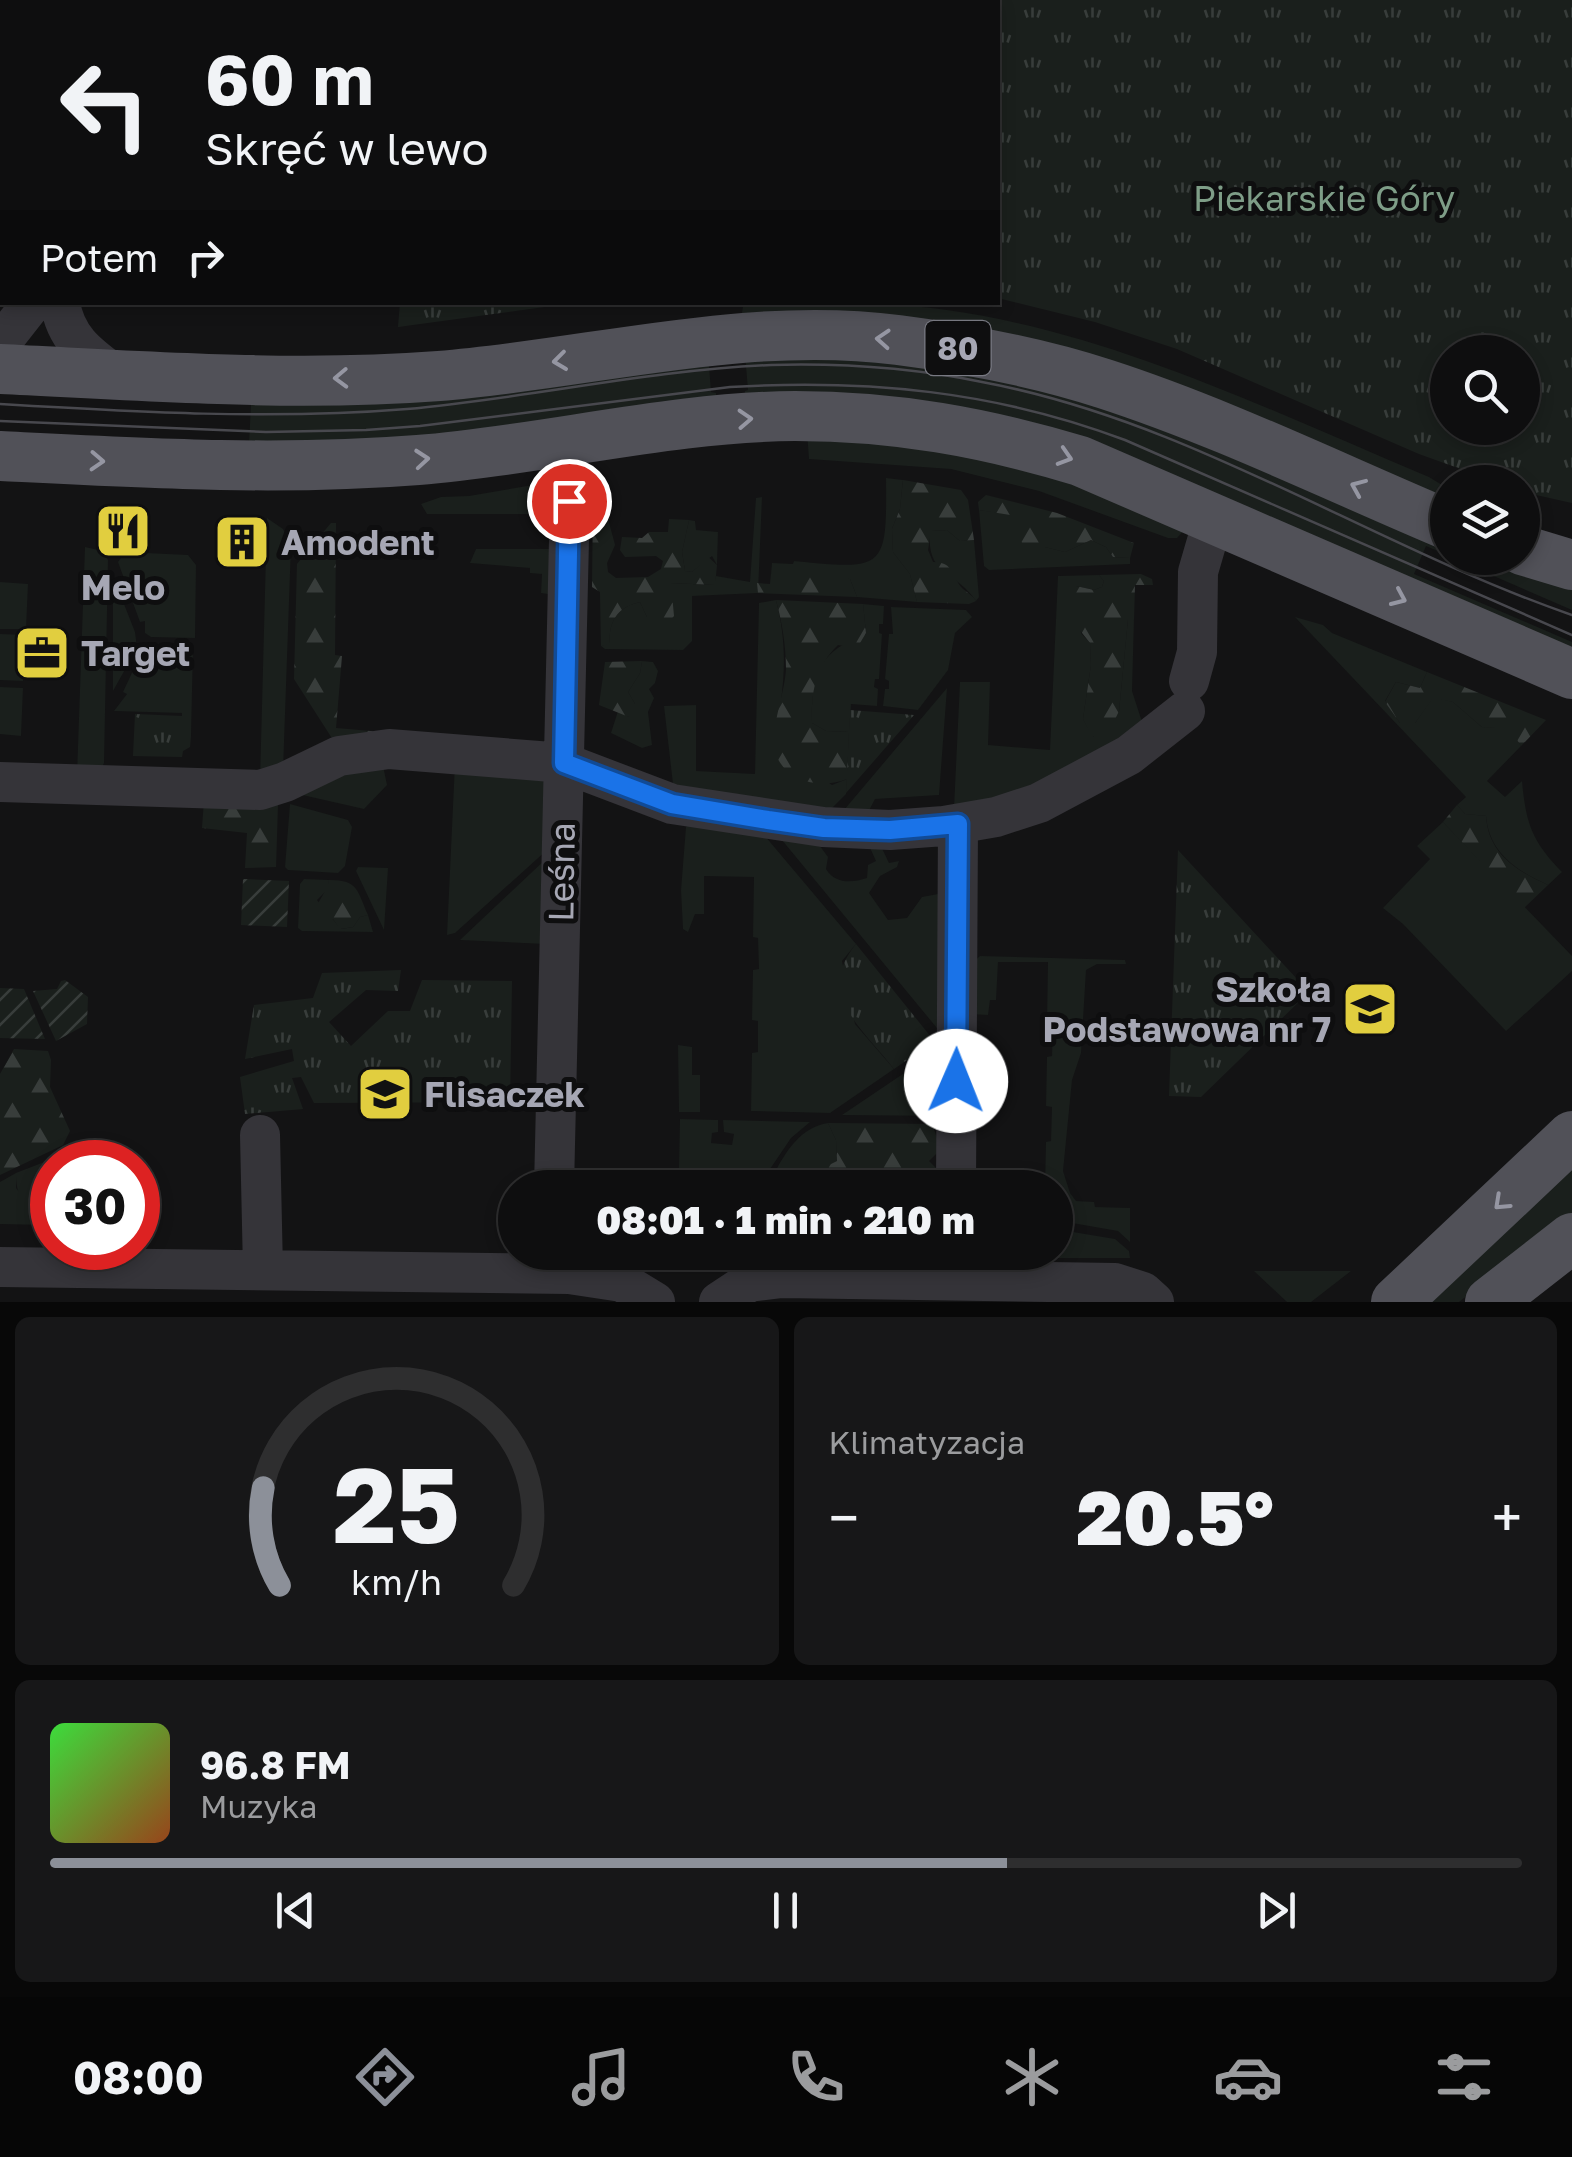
<!DOCTYPE html>
<html lang="pl">
<head>
<meta charset="utf-8">
<style>
	body { margin:0; font-family:"Golos Text",sans-serif; background:#171718; color:#f1f3f6; height:100vh; display:flex; flex-direction:column; font-size:38px; white-space:nowrap }
	* { box-sizing:border-box; margin:0 }
	p { font-size:32px; color:#9b9c9e }
	.icon { flex:none; width:55px; height:55px; fill:none; stroke:currentColor; stroke-width:2; stroke-linecap:round; stroke-linejoin:round }
	.map { position:relative; height:1302px; overflow:hidden }
	.details { display:flex; flex-direction:column; gap:15px; padding:15px; background:#080808; flex:1 }
	.details>* { flex:none }
	.top-card { position:absolute; left:0px; top:0px; width:1000px; height:305px; box-shadow:0 5px 15px #0003,0 0 0 2px #2e2e2f; background:#0e0e0f; color:#f1f3f6; overflow:hidden }
	.tools { position:absolute; left:1430px; top:335px; display:grid; gap:20px }
	.tools a { display:grid; place-items:center; width:110px; height:110px; border-radius:50%; background:#0e0e0f; box-shadow:0 5px 15px #0003,0 0 0 2px #2e2e2f; font-size:50px }
	.speed { position:absolute; left:30px; top:1140px; display:flex; gap:20px; font-size:50px; font-weight:700; text-align:center }
	.speed>* { display:grid; place-content:center; width:130px; height:130px; border-radius:50%; background:#0e0e0f; box-shadow:0 5px 15px #0003,0 0 0 2px #2e2e2f; line-height:1 }
	.speed .limit { border:15px solid #d22; background:#fff; color:#111 }
	.pin { position:absolute; display:grid; place-items:center; width:85px; height:85px; color:#fff; margin:-42px; border:5px solid #fff; border-radius:50%; box-shadow:0 2px 10px #0007 }
	.me { position:absolute; width:110px; margin:-55px; rotate:1deg; stroke-linejoin:round; filter:drop-shadow(0 0 8px #0008) }
	.turn { display:flex; align-items:center; gap:35px; height:210px; padding:0 40px; font-size:45px }
	.turn .icon { width:130px; height:130px; stroke-width:2.5 }
	.turn b { display:block; font-size:70px; line-height:85px }
	.then { display:flex; align-items:center; height:95px; padding:0 40px; background:#0003; gap:20px; font-size:38px }
	.big { font-size:75px; font-weight:800; line-height:1.1 }
	.details .widget { flex:1; display:flex; flex-direction:column; justify-content:center; gap:15px; min-width:0; padding:0 35px; border-radius:15px; background:#171718 }
	.details .dial { align-items:center; gap:0 }
	.dial svg { height:260px; overflow:visible; fill:none; stroke:#2e2e2f; stroke-width:7; stroke-linecap:round; text-anchor:middle }
	.dial text { fill:#f1f3f6; stroke:none }
	.song { display:flex; align-items:center; gap:30px }
	.cover { width:120px; height:120px; border-radius:15px; background:linear-gradient(135deg,hsl(120 70% 55%),hsl(20 70% 35%)) }
	.played { height:10px; border-radius:5px; background:linear-gradient(90deg,#8c9099 65%,#2e2e2f 65%) }
	.keys { display:flex; justify-content:space-around; direction:ltr }
	.heat { display:flex; justify-content:space-between; align-items:center; font-size:55px; direction:ltr }
	.details .tiles { flex:1; display:grid; gap:15px; grid-template-columns:1fr 1fr }
	.widget:last-child { grid-column:span 2 }
	.trip { position:absolute; left:498px; top:1170px; width:575px; height:100px; border-radius:50px; background:#0e0e0f; box-shadow:0 5px 15px #0003,0 0 0 2px #2e2e2f; font-weight:800; line-height:100px; text-align:center }
	.dock { display:flex; height:160px; justify-content:space-around; align-items:center; background:#060606; color:#9b9c9e }
	.dock .icon { width:70px; height:70px }
	.dock .active { color:#8c9099 }
	.dock b { font-size:45px; color:#f1f3f6 }
	.map>svg:first-child { display:block }
	.grass { fill:#1a1f1c }
	.forest { fill:url(#forest-firs) }
	.park { fill:url(#park-tufts); fill-rule:evenodd }
	.garden { fill:url(#garden-furrows) }
	.lines { fill:none; stroke-linecap:round; stroke-linejoin:round }
	.minor { stroke:#353439; stroke-width:40 }
	.major { stroke:#515158; stroke-width:50 }
	.tram { stroke:#48484e; stroke-width:2.5 }
	.oneway { stroke:#9596a2 }
	.route-casing { stroke:#114b97; stroke-width:25 }
	.route { stroke:#1a73e8; stroke-width:18 }
	.labels { text-anchor:middle; dominant-baseline:central; stroke-width:10; stroke-linejoin:round; paint-order:stroke }
	.shield { fill:#0e0e0f; stroke:#787982; stroke-width:2.5 }
	.shield-label { font-size:32px; font-weight:bold; fill:#a6a7b4 }
	.park-label { font-size:35px; fill:#7e9d87; stroke:#0e0e0f }
	.poi-label { font-size:35px; font-weight:bold; fill:#a6a7b4; stroke:#0e0e0f; text-anchor:start }
	.street-label { font-size:35px; fill:#a6a7b4; stroke:#0e0e0f }
</style>
</head>
<body>
<div class="map">
<svg width="1572" height="1302" viewBox="0 0 1572 1302">
	<defs>
		<pattern id="forest-firs" width="22" height="20" patternUnits="userSpaceOnUse" patternTransform="scale(2.5)"><rect width="22" height="20" fill="#1a1f1c"/><path d="M5 1l3.5 6h-7zM16 11l3.5 6h-7z" fill="#383d3b"/></pattern>
		<pattern id="park-tufts" width="24" height="20" patternUnits="userSpaceOnUse" patternTransform="scale(2.5)"><rect width="24" height="20" fill="#1a1f1c"/><path d="M3 7l-1-3M5 7V3M7 7l1-3M15 17l-1-3M17 17v-4M19 17l1-3" fill="none" stroke="#383d3b"/></pattern>
		<pattern id="garden-furrows" width="10" height="10" patternUnits="userSpaceOnUse" patternTransform="scale(2.5)"><rect width="10" height="10" fill="#1a1f1c"/><path d="M-1 1l2-2M0 10L10 0M9 11l2-2" fill="none" stroke="#383d3b"/></pattern>
	</defs>
	<rect width="100%" height="100%" fill="#131314"/>
	<path class="grass" d="M749 303C816 303 881 301 947 310 1117 334 1273 412 1429 477L1447 488V502L1165 383 741 317 743 307Z
		M810 353 1045 383 1447 544V555L1426 546 1414 574 1572 642V656L1168 476 745 400V391L748 390 745 354Z
		M709 365 711 392 716 393V404L408 444H249L251 404Z
		M807 432 1030 464 1186 528 1177 538H1168L1039 491 951 469 809 459Z
		M886 478 903 480 900 509 892 529 893 552 910 574 917 602 857 597 850 579 771 574 772 563 793 564 794 561C885 570 887 570 886 478Z
		M562 480 551 514H427L421 504 441 497 469 496Z
		M762 497 758 593 692 596V641L683 650 605 649 601 646 610 643C608 621 618 607 640 602L647 617 671 583 714 585 716 576 750 582 756 498Z
		M979 510 1023 516 1045 547 1065 552 1091 540 1106 547 1113 557 1130 558V564L989 570 984 566Z
		M267 518 283 529 291 545 283 771 260 781 266 554 262 553Z
		M689 520 695 521 696 530 718 532 717 565 712 556 692 572 685 571 682 552Z
		M947 530 960 541 974 540 979 597 976 601C956 570 926 577 930 531Z
		M85 547 103 551 108 560 104 763 98 775H77Z
		M476 549H551L548 594 541 593 542 574 530 573V568L470 563Z
		M125 552 188 555 196 565 195 638 151 637 145 633V621L140 622 118 562Z
		M1452 558H1477L1572 589V610Z
		M1099 575 1104 581 1102 587 1094 590 1076 586 1081 633 1090 643 1091 665 1083 719 1093 737 1119 711 1128 619H1134L1132 691 1142 722 1065 781 954 808 960 682H990L988 745 1050 750 1058 576Z
		M113 576 135 632 137 648 113 691Z
		M0 582 28 584 26 629H0Z
		M776 600C790 653 783 693 774 746L832 785 847 779 846 794 822 818 673 784 664 706 696 705V771L755 774 759 603Z
		M863 604 884 606 883 624H879V633L882 634 879 679H875L874 687 878 689 877 706 851 704 849 732 826 731 812 723C811 673 818 652 866 634Z
		M891 607 966 610 972 617 955 633 948 670 918 710 883 706 885 689H889V681L885 679 889 634H893Z
		M1295 617 1323 625 1332 633 1427 672 1420 688 1396 682 1385 701 1400 723H1415L1433 697 1453 702 1482 727 1511 728 1521 746 1487 781 1505 797 1522 781C1526 824 1532 841 1562 872L1548 885C1517 871 1489 853 1486 816L1465 814 1457 805 1466 797Z
		M0 634 25 635 23 681 0 680Z
		M150 643 193 647 191 736 182 737V713L114 711 127 694 123 692 144 647Z
		M642 661 653 662 658 671 655 683 649 689 654 698 648 712 652 745 642 748 611 733 618 711 629 717 635 704 628 692 640 673Z
		M0 687 23 688 21 736 0 734Z
		M947 688 939 795 875 799 863 822 844 810Z
		M455 763 544 768 548 849 455 933 447 935Z
		M383 766 387 785 364 809 298 794 314 778Z
		M290 804 348 820 352 827 345 866 338 873 288 870 285 867Z
		M1443 822 1572 956V971L1506 1031 1403 924 1383 908 1430 859 1417 846Z
		M691 823 760 830 856 944 842 961 855 1024 894 1069 830 1113 751 1111 752 1053 758 1052V1021L752 1020 753 970 759 969 758 938 753 937 754 877 704 876V914H695L688 932 683 929 681 890 686 827Z
		M777 834H811L828 857 826 869C835 884 852 883 867 878L868 865 876 861 866 839 877 838 889 863 899 861 897 867 880 876 869 893 888 920 907 918 922 897 938 894 941 1033Z
		M548 857 545 944 460 940Z
		M358 867 388 868 384 930 356 871Z
		M304 879 329 880 328 889 317 900 341 929 353 927 360 917 368 915 373 932 302 931 298 928 300 884Z
		M980 956 1125 960 1126 964H1097L1086 970 1081 1053 1072 1080 1063 1171 1070 1193 1076 1201 1094 1202 1095 1207 1130 1208V1242L1118 1231 1055 1220V1188L1045 1187 1046 1142 1051 1141 1052 1107 1046 1106 1047 1057 1052 1056 1053 1024 1047 1022 1048 962H998L996 1000H990L988 1015 969 1014V966Z
		M678 1045 692 1047V1075H700V1112H679Z
		M940 1052 946 1116 842 1115 934 1053Z
		M680 1119 718 1120V1132L712 1133 711 1143 732 1145 734 1134 724 1132 723 1120 810 1122 791 1138 766 1175 679 1168Z
		M828 1123 836 1140 837 1161 820 1173V1177L774 1174C786 1151 801 1127 828 1123Z
		M1572 1161V1213L1459 1302H1422Z
		M16 1173V1188L33 1208 42 1211 45 1225 0 1224V1182Z
		M1055 1229 1115 1239 1129 1251 1130 1258H1052L1046 1253 1055 1252Z
		M1254 1271H1351L1311 1302H1287Z"/>
	<path class="forest" d="M903 480 961 490 968 500 974 540 960 541 947 530 931 531 928 550 933 562C955 562 951 577 963 589 968 593 973 596 976 601L969 604 917 602 910 574 893 552 892 529 900 509Z
		M986 495 1057 513 1134 543 1130 558 1113 557 1106 547 1091 540 1065 552 1045 547 1028 551 1017 536 1023 517 979 510 978 502Z
		M593 504H604L615 545 607 563 608 572 616 578 648 577 661 569 663 561 656 556 625 557 620 550 622 537 642 538 649 532H668L669 519 689 520 682 552 685 571 692 572 700 565V559L706 555 717 565 715 585 671 583 674 616 666 625 656 626 647 617 640 602C618 607 608 621 610 644L601 646 600 592 592 587Z
		M331 523H336L335 655 342 656 336 728 405 734 337 746 294 679 297 564Z
		M835 572 850 579 857 597 758 593 757 583 770 584 771 574Z
		M1141 574 1152 579 1153 585H1135L1134 619H1128L1119 711 1109 732 1092 737 1083 719 1091 665 1090 643 1071 619 1068 596 1076 586 1094 590 1102 587 1104 581 1099 575Z
		M776 600 863 604 866 633 857 648 838 645C815 667 811 693 812 723L826 731 849 732 847 779C819 790 779 781 774 746 772 724 785 692 786 669 786 645 782 622 776 600Z
		M642 661 640 673 628 692 635 704V715L629 717 599 705 605 662Z
		M1427 672 1546 720 1521 746 1510 729 1482 727 1453 702 1433 698 1415 723H1400L1385 702 1396 682 1420 688Z
		M204 801 278 803 276 867 245 868 247 833 202 828Z
		M1457 805 1465 814 1486 816C1488 853 1516 871 1548 885L1524 908 1443 822Z
		M329 880C359 880 357 891 368 915L360 917 353 927 340 929 333 919H322L315 913C317 900 327 893 329 880Z
		M14 1049 48 1051 51 1060 50 1087 70 1131 63 1145 0 1175V1074Z
		M828 1123 932 1124 937 1138V1153L929 1161 936 1168 934 1183 820 1177 823 1168 837 1161 836 1140Z
		M55 1158 67 1162H52V1225H45L42 1211C22 1204 16 1195 16 1173Z"/>
	<path class="park" d="M653 0H1572V503L1523 492 1522 482H1497L1419 454 1177 349 1095 322 998 298V2ZM1448 352H1522V428H1448Z
		M400 303V302L573 303 398 327Z
		M850 710 914 715 846 793Z
		M135 714 182 716V736H191L190 747 183 751 182 757 133 756Z
		M1178 850 1309 992 1201 1097 1169 1096Z
		M856 944 931 1037 925 1048 894 1069C863 1029 815 994 856 944Z
		M401 970 398 991 366 990 329 1022 351 1046 388 1011H410L422 980 512 981 510 1102 314 1103 301 1077 292 1078 303 1109 245 1114 240 1077 294 1061 292 1049 245 1059 254 1005 313 998 322 973Z"/>
	<path class="garden" d="M243 879 289 881 287 927 241 925Z
		M65 980 88 997 87 1024 56 1041 33 991 57 989 61 981Z
		M0 988 24 989 45 1039 0 1038Z"/>
	<g class="lines">
		<path class="minor" d="M227 2 228 0
			M60 302C65 338 87 354 114 374
			M0 344 33 302
			M1189 681 1197 652 1198 572 1214 517
			M0 782 260 790 285 782 339 756 389 749 564 763 672 804 823 827 890 830 944 826 996 817 1039 803 1129 755 1185 711
			M260 1135 263 1270
			M554 1188 570 496
			M956 1188 958 824
			M0 1267 569 1274 622 1282 655 1302
			M719 1302 749 1282 782 1278 1115 1283 1143 1292 1154 1302"/>
		<path class="major" d="M0 369C146 376 293 387 439 376 590 364 745 320 898 340 968 349 1038 362 1105 384 1222 422 1334 477 1448 525
			M0 456C140 463 278 471 418 460 544 450 669 417 795 416 895 416 984 432 1080 461L1572 674
			M1522 550 1572 565
			M1396 1302 1572 1136
			M1490 1302 1572 1238"/>
		<path class="tram" d="M0 404C135 412 272 420 407 409 529 398 649 370 771 365 842 363 913 368 982 382 1192 421 1372 546 1572 615
			M0 421 266 432 366 430 420 426 730 387C868 379 995 391 1125 440L1572 635"/>
	</g>
	<defs><path id="oneway-chevron" d="M-2-3.5L2.5 0L-2 3.5" fill="none" stroke-width="1.6" stroke-linecap="round" stroke-linejoin="round" transform="scale(2.5)"/></defs>
	<g class="oneway">
		<use href="#oneway-chevron" transform="translate(883 339) rotate(-176)"/>
		<use href="#oneway-chevron" transform="translate(560 361) rotate(173)"/>
		<use href="#oneway-chevron" transform="translate(341 378) rotate(178)"/>
		<use href="#oneway-chevron" transform="translate(745 419) rotate(-3)"/>
		<use href="#oneway-chevron" transform="translate(1065 457) rotate(17)"/>
		<use href="#oneway-chevron" transform="translate(422 459) rotate(-5)"/>
		<use href="#oneway-chevron" transform="translate(97 461) rotate(3)"/>
		<use href="#oneway-chevron" transform="translate(1358 487) rotate(-157)"/>
		<use href="#oneway-chevron" transform="translate(1399 598) rotate(24)"/>
		<use href="#oneway-chevron" transform="translate(1501 1203) rotate(137)"/>
	</g>
	<g class="lines">
		<g class="route-casing">
			<path id="route" d="M569 501 564 763 672 804 768 820 824 828 890 830 958 824 956 1081"/>
		</g>
		<use href="#route" class="route"/>
	</g>
	<defs>
		<g id="restaurant-square" transform="scale(2.875)"><rect x="-9" y="-9" width="18" height="18" rx="4" fill="#e1ce3f" stroke="#0e0e0f"/><path d="M-5-6h1v4h1v-4h1v4h1v-4h1v5L-1.5 .5V6h-2V.5L-5-1ZM5-6V6H3V1.5H1.5Q1.5-4 5-6Z" fill="#111"/></g>
		<g id="building-square" transform="scale(2.875)"><rect x="-9" y="-9" width="18" height="18" rx="4" fill="#e1ce3f" stroke="#0e0e0f"/><path d="M-4-6H4V6H1V3H-1V6H-4ZM-2.5-4.3h1.7v1.8h-1.7ZM.8-4.3h1.7v1.8H.8ZM-2.5-1h1.7V.8h-1.7ZM.8-1h1.7V.8H.8Z" fill="#111"/></g>
		<g id="office-square" transform="scale(2.875)"><rect x="-9" y="-9" width="18" height="18" rx="4" fill="#e1ce3f" stroke="#0e0e0f"/><path d="M-6-3h4V-5.5h4V-3h4V5H-6ZM-1-4.5V-3h2v-1.5ZM-6 0V1H6V0Z" fill="#111"/></g>
		<g id="school-square" transform="scale(2.875)"><rect x="-9" y="-9" width="18" height="18" rx="4" fill="#e1ce3f" stroke="#0e0e0f"/><path d="M0-5L7-2L0 1L-7-2ZM-4 1L0 2.5L4 1V4Q0 6-4 4Z" fill="#111"/></g>
	</defs>
	<g fill-rule="evenodd">
		<use href="#restaurant-square" x="123" y="531"/>
		<use href="#building-square" x="242" y="542"/>
		<use href="#office-square" x="42" y="653"/>
		<use href="#school-square" x="1370" y="1009"/>
		<use href="#school-square" x="385" y="1094"/>
	</g>
	<g class="labels">
		<rect class="shield" x="925.5" y="321" width="65" height="54" rx="8"/>
		<g class="shield-label">
			<text x="958" y="348">80</text>
		</g>
		<g class="park-label">
			<text x="1324" y="198">Piekarskie Góry</text>
		</g>
		<g class="poi-label">
			<text x="281" y="542">Amodent</text>
			<text x="123" y="587" text-anchor="middle">Melo</text>
			<text x="81" y="653">Target</text>
			<text x="1331" y="989" text-anchor="end">Szkoła<tspan x="1331" dy="40">Podstawowa nr 7</tspan></text>
			<text x="424" y="1094">Flisaczek</text>
		</g>
		<g class="street-label">
			<text transform="translate(561 872) rotate(-89)">Leśna</text>
		</g>
	</g>
</svg>
<div class="tools">
<a><svg class="icon" aria-label="search" viewBox="0 0 24 24"><circle cx="10" cy="10" r="6"/><path d="M15 15l6 6"/></svg></a>
<a><svg class="icon" aria-label="layers" viewBox="0 0 24 24"><path d="M12 4l9 5-9 5-9-5zM3 14l9 5 9-5"/></svg></a>
</div>
<div class="speed"><div class="limit">30</div></div>
<div class="pin" style="left:569px;top:501px;background:#d93025"><svg class="icon" aria-label="arrive" viewBox="0 0 24 24"><path d="M6 21V4h12l-3 4 3 4H6"/></svg></div>
<svg class="me" style="left:956px;top:1081px" viewBox="-20 -20 40 40"><circle r="19" fill="#fff"/><path d="M0-13L10 11 0 6-10 11z" fill="#1a73e8"/></svg>
<div class="trip">08:01 · 1 min · 210 m</div>
<div class="top-card">
<div class="turn"><svg class="icon" aria-label="left" viewBox="0 0 24 24"><path d="M17 20v-9H6M10 6l-5 5 5 5"/></svg><div><b>60 m</b>Skręć w lewo</div></div>
<div class="then">Potem<svg class="icon" aria-label="right" viewBox="0 0 24 24"><path d="M7 20v-9h11M14 6l5 5-5 5"/></svg></div>
</div>
</div>
<section class="details">
<div class="tiles">
<div class="widget dial"><svg viewBox="0 0 100 80">
<path d="M14 69A42 42 0 1 1 86 69"/>
<path d="M14 69A42 42 0 0 1 9 39" stroke="#8c9099"/>
<text x="50" y="56" font-size="32" font-weight="700">25</text>
<text x="50" y="72" font-size="11">km/h</text>
</svg></div>
<div class="widget"><p>Klimatyzacja</p>
<div class="heat"><a>−</a><b class="big">20.5°</b><a>+</a></div>
</div>
<div class="widget">
<div class="song"><i class="cover"></i><div><b>96.8 FM</b><p>Muzyka</p></div></div>
<div class="played"></div>
<div class="keys"><svg class="icon" aria-label="previous" viewBox="0 0 24 24"><path d="M18 5L8 12l10 7zM5 5v14"/></svg><svg class="icon" aria-label="pause" viewBox="0 0 24 24"><path d="M8 5v14M16 5v14"/></svg><svg class="icon" aria-label="next" viewBox="0 0 24 24"><path d="M6 5l10 7-10 7zM19 5v14"/></svg></div>
</div>
</div>
</section>
<nav class="dock">
<b>08:00</b>
<svg class="icon active" aria-label="directions" viewBox="0 0 24 24"><path d="M12 3l9 9-9 9-9-9zM9 14v-3h6M13 9l2 2-2 2"/></svg>
<svg class="icon" aria-label="music" viewBox="0 0 24 24"><path d="M9 18V5l10-2v13"/><circle cx="6" cy="18" r="3"/><circle cx="16" cy="16" r="3"/></svg>
<svg class="icon" aria-label="phone" viewBox="0 0 24 24"><path d="M5 4h4l2 5-3 2q2 4 5 5l2-3 5 2v4C11 20 4 13 5 4z"/></svg>
<svg class="icon" aria-label="climate" viewBox="0 0 24 24"><path d="M12 3v18M4 7l16 10M4 17L20 7"/></svg>
<svg class="icon" aria-label="car" viewBox="0 0 24 24"><path d="M5 17H2v-5l4-1 3-4h7l3 4 3 1v5h-3M9 17h6M6 11h13"/><circle cx="7" cy="17" r="2"/><circle cx="17" cy="17" r="2"/></svg>
<svg class="icon" aria-label="filters" viewBox="0 0 24 24"><path d="M4 7h16M4 17h16"/><circle cx="9" cy="7" r="2"/><circle cx="15" cy="17" r="2"/></svg>
</nav>
</body>
</html>
